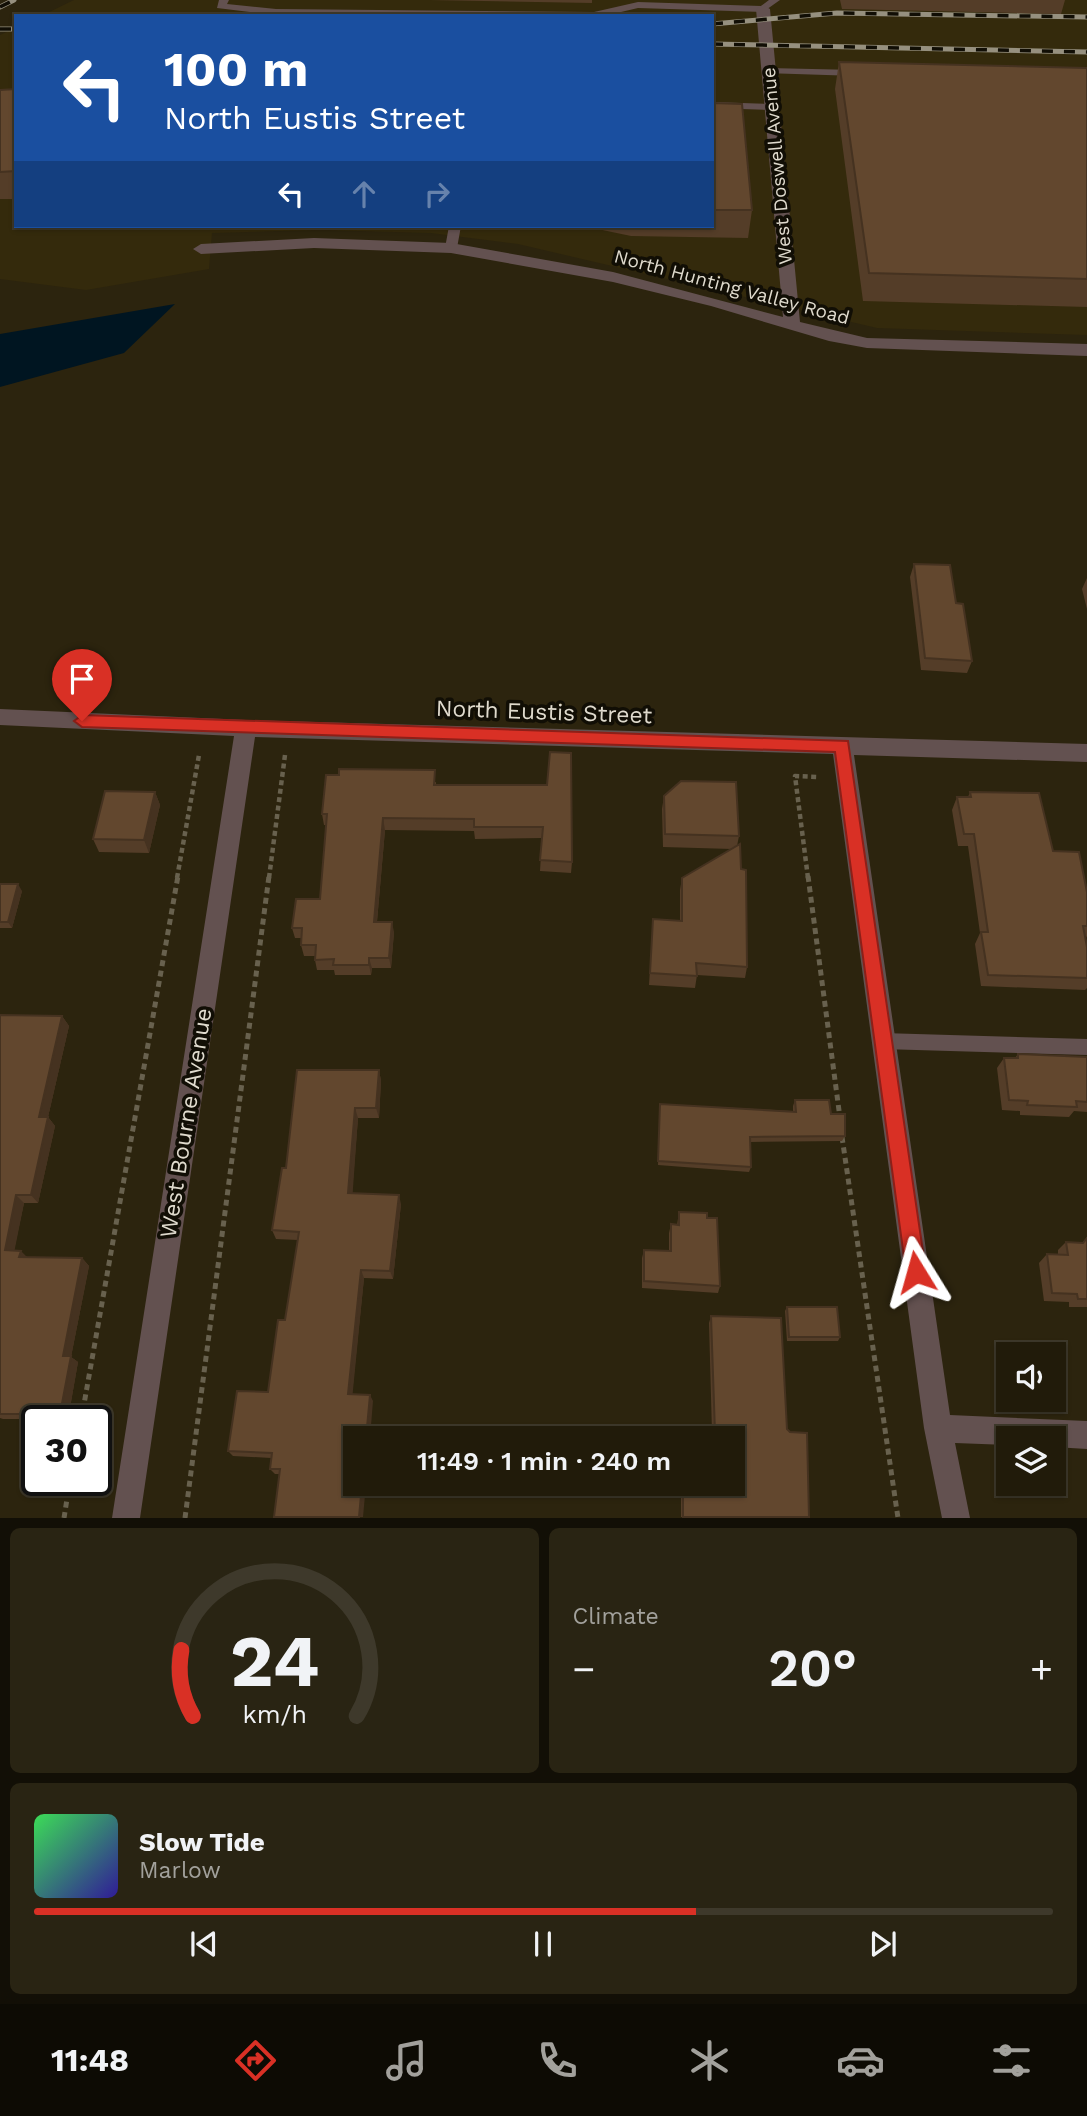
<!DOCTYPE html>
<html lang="en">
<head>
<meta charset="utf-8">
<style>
	body { margin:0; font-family:"Work Sans",sans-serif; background:#292413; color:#f1f3f6; height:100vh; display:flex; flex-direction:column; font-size:26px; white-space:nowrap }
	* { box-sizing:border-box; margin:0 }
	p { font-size:23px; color:#a2a19c }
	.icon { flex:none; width:38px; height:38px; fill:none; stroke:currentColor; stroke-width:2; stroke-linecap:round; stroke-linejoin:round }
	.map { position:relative; height:1518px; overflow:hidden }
	.sheet { display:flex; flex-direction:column; gap:10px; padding:10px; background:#120f06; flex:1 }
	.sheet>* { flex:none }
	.hud { position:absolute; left:14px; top:14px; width:700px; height:214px; border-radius:0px; box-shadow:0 2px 5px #0004,0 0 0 2px #3e392b; background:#1a4fa0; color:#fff; overflow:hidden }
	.buttons { position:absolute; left:996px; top:1342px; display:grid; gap:14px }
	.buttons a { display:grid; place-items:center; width:70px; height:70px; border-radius:0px; background:#211b0a; box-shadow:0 2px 5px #0004,0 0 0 2px #3e392b; font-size:35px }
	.speed { position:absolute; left:21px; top:1405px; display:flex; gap:14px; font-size:35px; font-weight:700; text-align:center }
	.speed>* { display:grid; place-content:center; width:91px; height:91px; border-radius:50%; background:#211b0a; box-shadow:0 2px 5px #0004,0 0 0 2px #3e392b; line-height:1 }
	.speed .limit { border:4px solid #111; border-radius:10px; background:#fff; color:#111 }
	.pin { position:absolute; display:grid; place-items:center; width:60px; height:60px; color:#fff; margin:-72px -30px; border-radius:50% 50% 50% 0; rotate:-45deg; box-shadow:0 0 7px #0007 }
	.pin .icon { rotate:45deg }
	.me { position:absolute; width:77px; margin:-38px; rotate:352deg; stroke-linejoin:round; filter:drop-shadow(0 0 5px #0008) }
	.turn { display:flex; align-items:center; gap:24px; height:147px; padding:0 35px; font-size:32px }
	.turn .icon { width:91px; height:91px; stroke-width:2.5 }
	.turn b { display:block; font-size:49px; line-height:60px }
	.lanes { display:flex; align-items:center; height:66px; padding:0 35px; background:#0003; justify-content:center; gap:35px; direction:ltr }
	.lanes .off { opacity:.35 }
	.big { font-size:52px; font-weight:600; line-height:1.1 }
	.sheet .widget { flex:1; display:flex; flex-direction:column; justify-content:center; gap:10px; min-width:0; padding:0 24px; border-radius:10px; background:#292413 }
	.sheet .dial { align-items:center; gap:0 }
	.dial svg { height:182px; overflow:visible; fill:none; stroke:#3e392b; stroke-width:7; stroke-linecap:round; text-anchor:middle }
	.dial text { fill:#f1f3f6; stroke:none }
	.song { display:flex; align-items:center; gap:21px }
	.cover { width:84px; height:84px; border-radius:10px; background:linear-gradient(135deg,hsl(130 70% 55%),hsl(250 70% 35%)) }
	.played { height:7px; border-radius:4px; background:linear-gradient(90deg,#d93025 65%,#3e392b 65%) }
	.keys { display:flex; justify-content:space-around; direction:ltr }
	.heat { display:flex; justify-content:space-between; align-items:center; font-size:38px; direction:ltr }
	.sheet .tiles { flex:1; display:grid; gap:10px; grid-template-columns:1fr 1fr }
	.widget:last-child { grid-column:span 2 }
	.trip { position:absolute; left:343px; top:1426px; width:402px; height:70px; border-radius:0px; background:#211b0a; box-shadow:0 2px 5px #0004,0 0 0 2px #3e392b; font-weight:600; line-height:70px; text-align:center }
	.dock { display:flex; height:112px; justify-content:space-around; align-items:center; background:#0d0b04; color:#a2a19c }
	.dock .icon { width:49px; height:49px }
	.dock .active { color:#d93025 }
	.dock b { font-size:32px; color:#f1f3f6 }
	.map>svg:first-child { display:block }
	.built { fill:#342a0c }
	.water { fill:#001521 }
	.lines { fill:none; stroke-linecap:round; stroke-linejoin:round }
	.path-far1 { stroke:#68614e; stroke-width:4.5; stroke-dasharray:5 3.5; stroke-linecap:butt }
	.path { stroke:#68614e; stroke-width:5; stroke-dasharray:6 4.5; stroke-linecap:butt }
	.lane { fill:#635150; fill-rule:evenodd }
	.street { fill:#635150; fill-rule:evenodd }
	.rail-casing { stroke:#96907f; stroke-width:5 }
	.rail { stroke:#110e05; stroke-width:3.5; stroke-dasharray:11; stroke-linecap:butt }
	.wall { fill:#543d28 }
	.shaded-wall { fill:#453220 }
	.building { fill:#62472e; stroke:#453220; stroke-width:2 }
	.route { fill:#d93025; stroke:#8d1f18; stroke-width:2 }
	.labels { text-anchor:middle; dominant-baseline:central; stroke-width:7; stroke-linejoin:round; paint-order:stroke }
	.far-street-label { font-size:19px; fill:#dfdacd; stroke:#110e05 }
	.street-label { font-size:23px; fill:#dfdacd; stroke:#110e05 }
</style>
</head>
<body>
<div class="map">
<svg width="1087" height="1518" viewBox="0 0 1087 1518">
	<rect width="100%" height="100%" fill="#2c240e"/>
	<path class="built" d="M74 0H1087V335L877 328 518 244 431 233 320 230 212 233 209 269 86 290 0 279V35L16 28V226H712V16H41Z"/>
	<path class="water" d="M175 304 124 353 0 387V334Z"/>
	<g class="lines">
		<path class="path-far1" d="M177 878 199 755
			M269 878 285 755
			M808 878 795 776 818 777"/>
		<path class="path" d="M808 876 840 1118
			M842 1137 898 1518
			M81 1421 178 876
			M64 1518 70 1480
			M185 1518 269 876"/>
		<path class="lane" d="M219 0H229L227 4 276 9 594 12 638 2 761 6 769 0H780L763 12 638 8 604 16 276 15 217 8Z
			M768 68 857 70 862 73 857 76 764 73V69Z
			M712 102 772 104 777 107 772 110 712 108Z
			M449 226H461L457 248 451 252 445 248Z
			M882 1033 1087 1039V1055L882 1049 876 1047 873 1041 876 1035Z"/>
		<path class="street" d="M763 5 770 9 800 322 867 338 1087 344V356L867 348 829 341 711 306 613 282 451 253 314 248 201 254 193 249 201 244 314 238 451 243 613 272 783 317 756 9Z
			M0 709 246 720 1087 744V762L854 755 950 1415 1087 1421V1449L1054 1447V1438H1008V1445L955 1443 970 1518H942L924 1428 833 754 255 737 140 1518H112L234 736 0 725Z"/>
		<g class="rail-casing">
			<path id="rail" d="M0 7 14 0
				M712 24 837 13 1087 17
				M0 29H16
				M712 44 1087 52"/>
		</g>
		<use href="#rail" class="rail"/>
	</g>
	<path class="wall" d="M429 0H592V3Z
		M840 0H1065L1061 14 842 9Z
		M839 62 1087 68V307L863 301 835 89Z
		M16 89V199H0V90Z
		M712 103 752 210 748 238 631 236 583 226H712Z
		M914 564 956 603 972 661 967 673 921 670 910 577Z
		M1087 578V609L1082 589Z
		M436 782V785H547L572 862 571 873 540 871 542 838 475 839 474 831 385 830 377 922 394 932 391 968H372L371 975H335L334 970H317L315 960V956H304L301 945 302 938H295L292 928 320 899 326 825H324L322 814Z
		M155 792 160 805 149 853 99 852 93 839Z
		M970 792 1053 851 1087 892V936L1086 938 1087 947V988L1085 990 981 986 975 944 980 933 968 846H958L952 810 957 797H968Z
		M664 796 739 836 737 846 741 869 747 967 745 978 697 975 695 988 649 985 653 919 680 921V890L682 878 732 849 663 847 662 809Z
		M0 884 22 891 12 928H0Z
		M0 1015 62 1016 69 1026 48 1117 55 1126 38 1203H24L14 1250 27 1257 82 1258 89 1266 71 1357 78 1362 68 1419H3L0 1418Z
		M1018 1054 1087 1057V1112L1074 1111 1069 1117 1020 1115V1111L1002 1110 997 1068 1004 1058H1015Z
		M379 1070 381 1081 379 1118H358L352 1193 401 1204 393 1279 364 1278 352 1394 373 1401 279 1474H275L270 1469 271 1458 233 1456 228 1451 268 1392 285 1320 298 1240 276 1239 272 1230 286 1168Z
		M795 1100 831 1114 845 1136 842 1141 750 1142 751 1167 749 1172 658 1165 660 1104 793 1111V1106Z
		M679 1212 707 1218 720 1286 718 1293 642 1288V1258L644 1250 669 1251V1233L671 1224 677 1225Z
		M1087 1237V1307H1069V1302L1044 1301 1039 1263 1047 1254 1058 1255V1250L1066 1242 1082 1243Z
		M787 1307 840 1337 838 1341H787L785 1311Z
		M711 1316 787 1429 809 1517H681V1484H733V1438H681L684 1431 712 1433 709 1323Z"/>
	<path class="shaded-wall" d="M155 792 160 805 149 853 144 840Z
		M383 818 385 830 376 932 374 922Z
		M18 884 22 891 12 928 8 922Z
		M392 922 394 932 391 968 389 958Z
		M369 958 372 968 371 975 369 965Z
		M62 1016 69 1026 48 1117 55 1126 38 1203 31 1195 39 1117Z
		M379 1070 381 1081 379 1118 376 1108Z
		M355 1108 358 1118 352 1202 348 1193Z
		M16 1195 24 1203 13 1258 5 1250Z
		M399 1195 401 1204 393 1279 390 1271Z
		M21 1251 28 1258 19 1257Z
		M82 1258 89 1266 71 1357 78 1362 68 1419 60 1414 63 1356Z
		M361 1270 364 1278 352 1400 348 1394Z
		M370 1395 373 1401 370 1438H366Z
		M362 1484H366L363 1517H359Z"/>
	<path class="building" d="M839 62 1087 68V279L869 273Z
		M16 89V171L0 172V90Z
		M712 103 742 104 752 210H712Z
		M914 564 950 565 956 603 963 604 972 661 925 658Z
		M550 752 571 753 572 862 540 860 543 827H474V819L383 818 374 922H392L389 958H369V965H333L334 959 315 960 316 945H301L302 928H292L296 899H320L327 814H322L326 775H339V769L435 770 434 785H547Z
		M681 781 736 782 739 836 665 834 664 796Z
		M105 791 155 792 144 840 93 839Z
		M970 792 1039 793 1053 851 1079 852 1087 892V926H1083L1087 947V978L988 975 981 932H988L974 834H964L957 797H971Z
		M740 844 741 869 746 870 747 967 696 963 697 976 650 973 653 919 682 921V878Z
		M0 884H18L8 922H0Z
		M0 1015 62 1016 39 1117H48L31 1195H16L5 1250 21 1251 19 1257 82 1258 63 1356H71L60 1414H0Z
		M1018 1054 1087 1057V1102L1076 1101 1077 1107 1027 1105 1028 1101 1009 1100 1004 1058H1018Z
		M297 1070H379L376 1108H355L348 1193 399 1195 390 1271 361 1270 348 1394 370 1395 366 1438H355V1484H362L359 1517H274L280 1469H270L272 1453 228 1451 237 1391 268 1392 278 1320H285L299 1232 272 1230 282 1168H286Z
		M795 1100H829L831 1114H845V1136L750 1137 751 1167 658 1161 660 1104 796 1112Z
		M679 1212 707 1213V1218H717L720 1286 644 1281V1250L671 1251V1224L679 1225Z
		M1087 1238V1299H1078L1077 1294 1052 1293 1047 1254 1068 1255 1066 1242 1083 1243Z
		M787 1307H837L840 1337H789Z
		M711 1316 781 1318 787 1429 790 1432 807 1433 809 1517H683V1484H733V1438H684V1431L715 1433Z"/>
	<path class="route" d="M82 715 848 741 926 1272 923 1279 916 1282 909 1279 906 1272 835 752 82 727 74 721Z"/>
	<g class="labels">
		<g class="far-street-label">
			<text transform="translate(777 166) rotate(-95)">West Doswell Avenue</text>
			<text transform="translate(732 287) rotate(15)">North Hunting Valley Road</text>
		</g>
		<g class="street-label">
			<text transform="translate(544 712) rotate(2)">North Eustis Street</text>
			<text transform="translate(186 1123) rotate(-81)">West Bourne Avenue</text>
		</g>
	</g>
</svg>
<div class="buttons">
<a><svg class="icon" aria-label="sound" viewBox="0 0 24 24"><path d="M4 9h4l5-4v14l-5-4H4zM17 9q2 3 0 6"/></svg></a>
<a><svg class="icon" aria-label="layers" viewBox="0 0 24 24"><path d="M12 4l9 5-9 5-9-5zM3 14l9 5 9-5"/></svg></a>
</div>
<div class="speed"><div class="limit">30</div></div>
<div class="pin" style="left:82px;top:721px;background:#d93025"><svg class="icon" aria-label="arrive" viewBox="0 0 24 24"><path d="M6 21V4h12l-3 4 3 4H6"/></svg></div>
<svg class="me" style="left:916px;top:1272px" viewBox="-20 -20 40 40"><path d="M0-17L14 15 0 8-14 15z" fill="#d93025" stroke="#fff" stroke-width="4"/></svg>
<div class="trip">11:49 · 1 min · 240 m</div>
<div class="hud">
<div class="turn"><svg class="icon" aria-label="left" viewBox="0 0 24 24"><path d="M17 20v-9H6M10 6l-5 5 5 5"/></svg><div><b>100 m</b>North Eustis Street</div></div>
<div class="lanes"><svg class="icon" aria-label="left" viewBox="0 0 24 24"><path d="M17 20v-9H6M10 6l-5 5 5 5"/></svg><svg class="icon off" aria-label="ahead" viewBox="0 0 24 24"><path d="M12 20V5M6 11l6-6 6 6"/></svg><svg class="icon off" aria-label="right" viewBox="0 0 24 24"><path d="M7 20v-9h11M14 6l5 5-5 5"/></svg></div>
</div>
</div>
<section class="sheet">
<div class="tiles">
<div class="widget dial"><svg viewBox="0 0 100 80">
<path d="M14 69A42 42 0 1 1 86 69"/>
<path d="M14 69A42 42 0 0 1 9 40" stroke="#d93025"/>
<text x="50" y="56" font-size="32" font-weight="700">24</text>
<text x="50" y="72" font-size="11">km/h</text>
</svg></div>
<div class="widget"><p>Climate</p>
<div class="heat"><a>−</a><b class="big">20°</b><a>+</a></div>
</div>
<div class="widget">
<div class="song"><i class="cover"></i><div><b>Slow Tide</b><p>Marlow</p></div></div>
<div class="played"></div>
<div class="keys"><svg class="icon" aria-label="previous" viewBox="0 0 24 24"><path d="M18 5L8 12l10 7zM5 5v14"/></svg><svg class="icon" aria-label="pause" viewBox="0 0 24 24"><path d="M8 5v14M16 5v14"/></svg><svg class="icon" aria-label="next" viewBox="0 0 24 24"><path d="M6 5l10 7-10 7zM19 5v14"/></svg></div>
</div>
</div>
</section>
<nav class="dock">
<b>11:48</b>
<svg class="icon active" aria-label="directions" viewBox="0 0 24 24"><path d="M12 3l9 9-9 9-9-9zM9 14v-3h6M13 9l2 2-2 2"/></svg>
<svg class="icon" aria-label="music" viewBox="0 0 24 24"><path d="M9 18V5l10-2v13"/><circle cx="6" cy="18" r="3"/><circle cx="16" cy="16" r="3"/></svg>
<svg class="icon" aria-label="phone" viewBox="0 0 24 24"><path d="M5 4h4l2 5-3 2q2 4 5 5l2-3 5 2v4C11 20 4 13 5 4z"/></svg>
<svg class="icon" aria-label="climate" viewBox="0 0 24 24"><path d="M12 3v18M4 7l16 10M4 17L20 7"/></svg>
<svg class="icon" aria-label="car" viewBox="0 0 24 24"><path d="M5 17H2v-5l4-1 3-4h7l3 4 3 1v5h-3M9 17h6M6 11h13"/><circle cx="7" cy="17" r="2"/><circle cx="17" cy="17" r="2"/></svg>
<svg class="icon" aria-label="filters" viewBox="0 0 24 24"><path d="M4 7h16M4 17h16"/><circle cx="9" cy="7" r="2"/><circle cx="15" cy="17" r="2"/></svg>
</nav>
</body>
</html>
